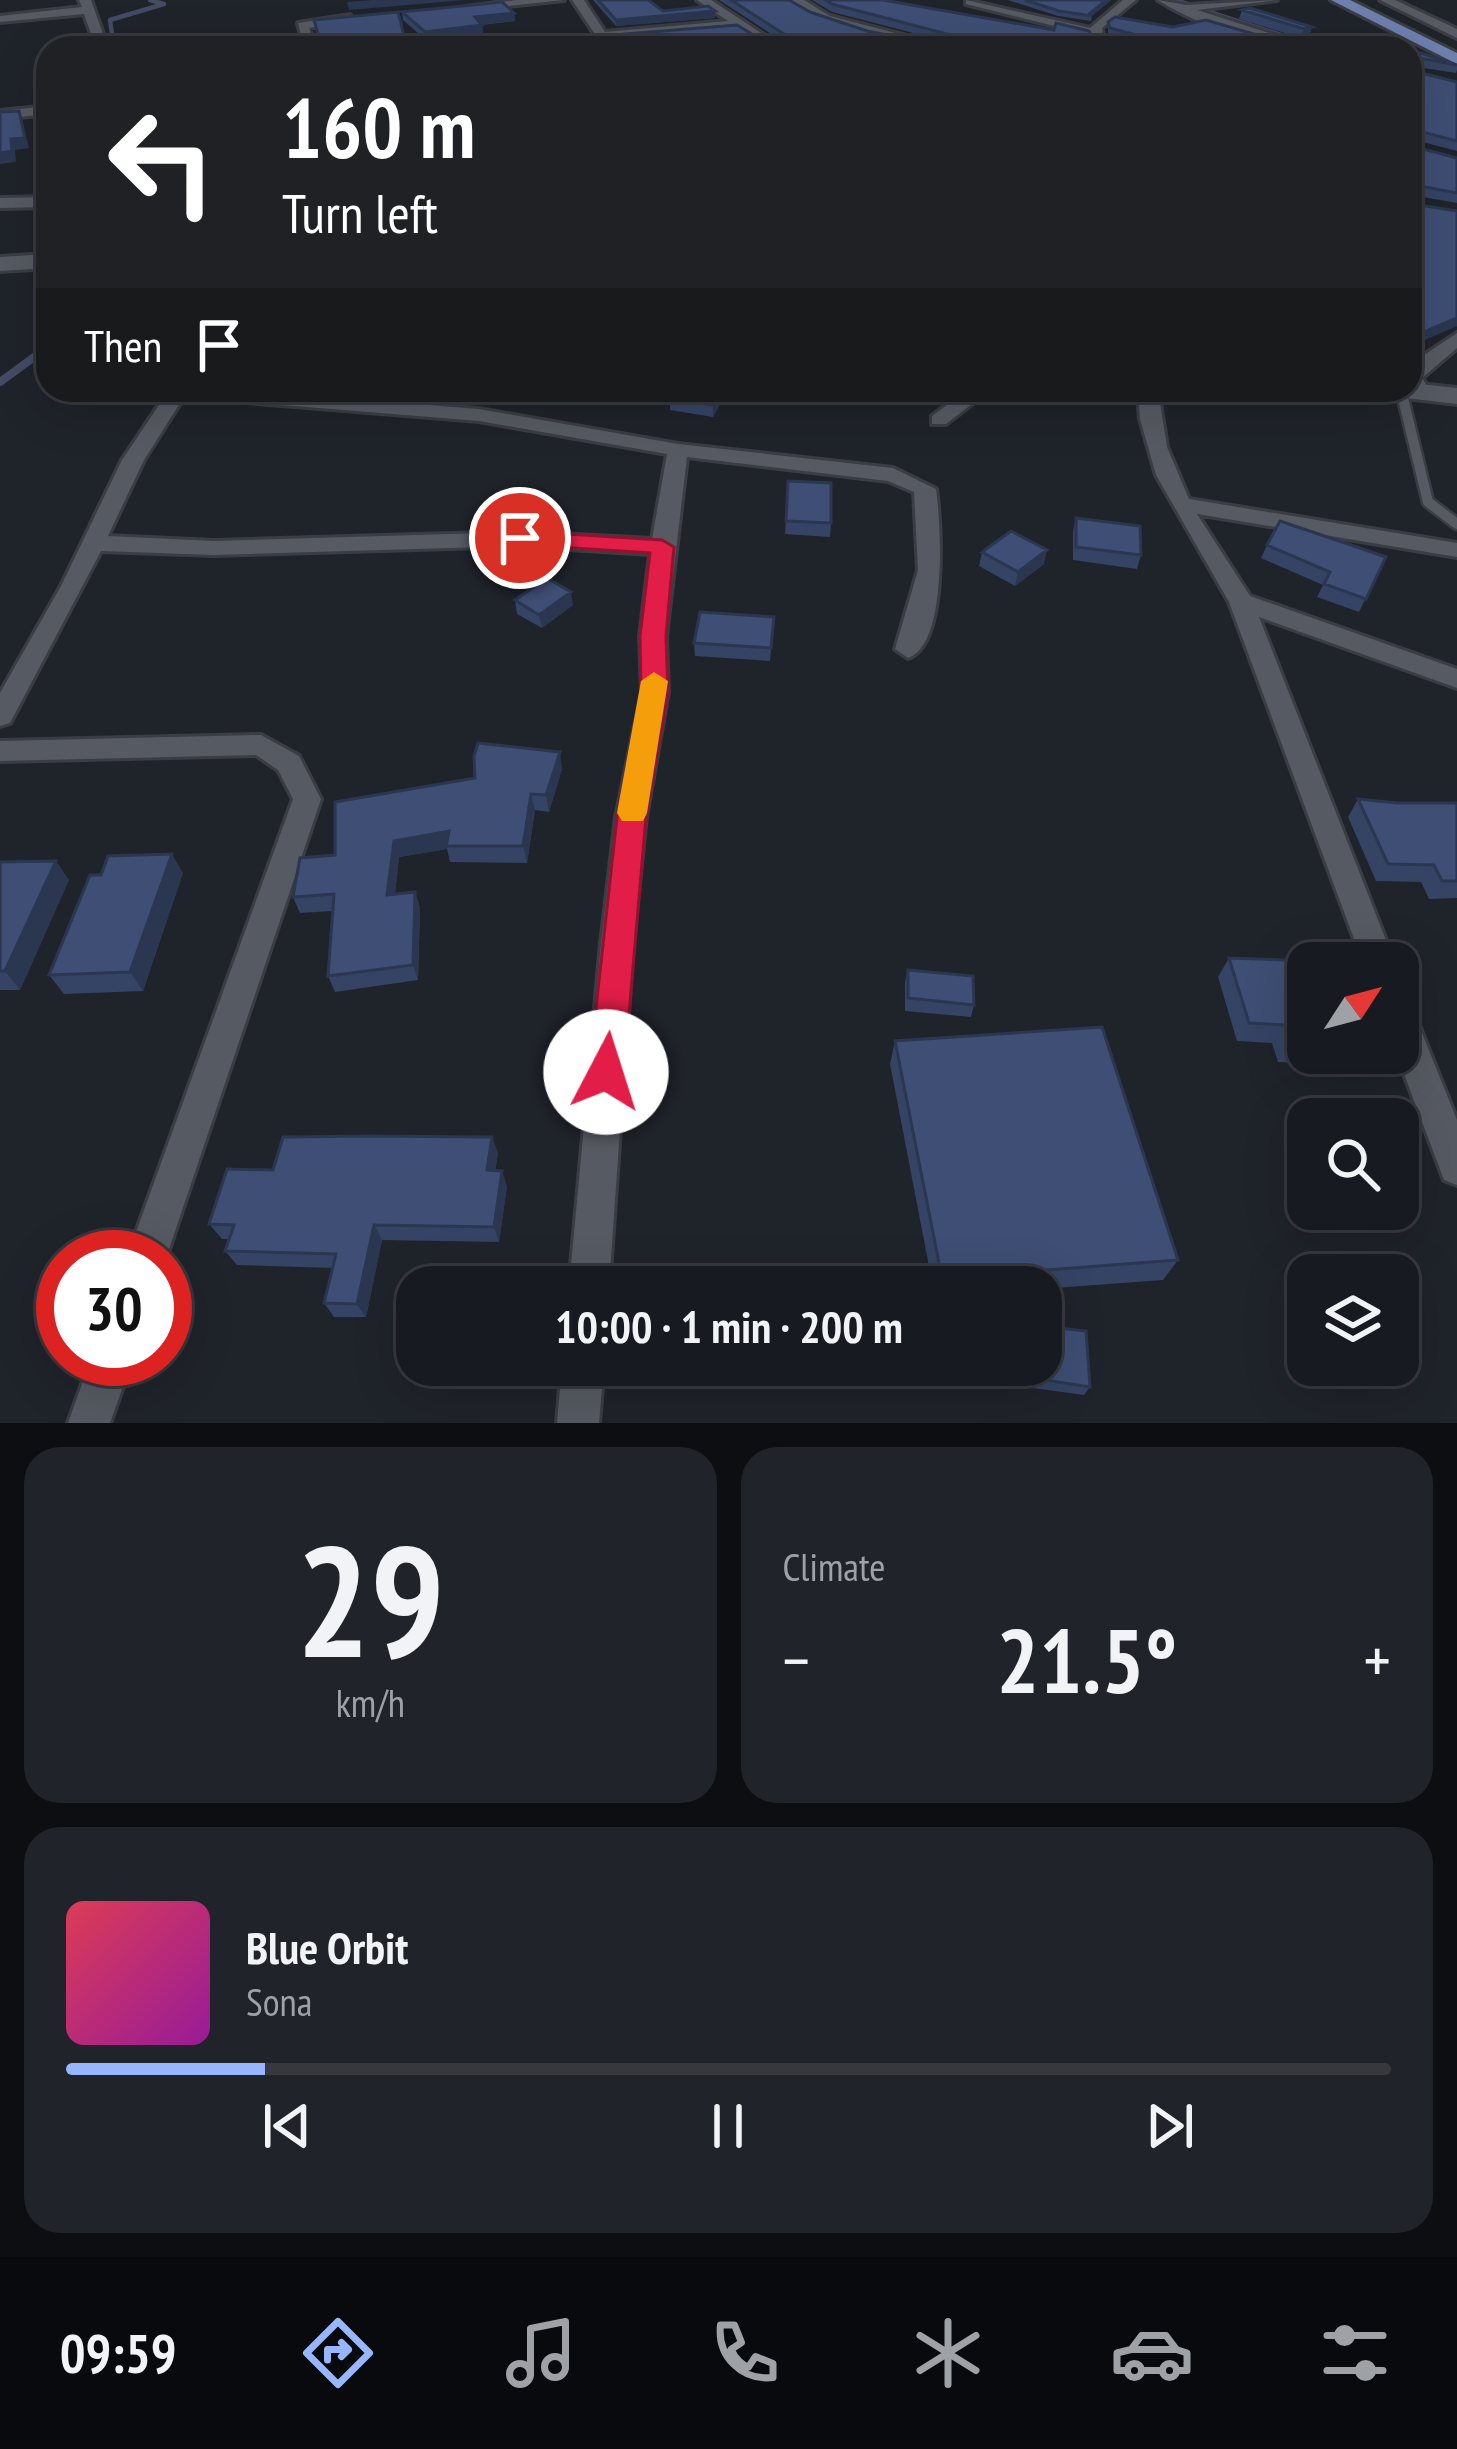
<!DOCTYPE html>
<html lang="en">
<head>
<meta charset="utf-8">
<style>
	body { margin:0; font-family:"PT Sans Narrow",sans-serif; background:#202329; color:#f1f3f6; height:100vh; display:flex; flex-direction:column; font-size:45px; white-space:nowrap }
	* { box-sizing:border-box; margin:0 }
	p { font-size:39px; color:#9ea1a5 }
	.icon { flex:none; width:66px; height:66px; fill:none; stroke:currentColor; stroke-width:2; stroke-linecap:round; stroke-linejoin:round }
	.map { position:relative; height:1423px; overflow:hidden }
	.side { display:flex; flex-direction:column; gap:24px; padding:24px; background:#0d0e12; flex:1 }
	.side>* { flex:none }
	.banner { position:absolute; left:36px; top:36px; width:1386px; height:366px; border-radius:36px; box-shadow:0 12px 48px #0002,0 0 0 3px #36383e; background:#202124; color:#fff; overflow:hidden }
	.needle { width:78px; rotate:54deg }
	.tools { position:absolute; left:1287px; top:942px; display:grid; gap:24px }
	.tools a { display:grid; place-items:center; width:132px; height:132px; border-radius:24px; background:#171a20; box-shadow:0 12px 48px #0002,0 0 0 3px #36383e; font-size:60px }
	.speed { position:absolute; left:36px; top:1230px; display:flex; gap:24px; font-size:60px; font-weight:700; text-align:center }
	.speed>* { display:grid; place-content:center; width:156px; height:156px; border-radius:50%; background:#171a20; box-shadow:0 12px 48px #0002,0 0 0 3px #36383e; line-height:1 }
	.speed .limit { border:18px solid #d22; background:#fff; color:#111 }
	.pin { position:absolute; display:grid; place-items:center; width:102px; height:102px; color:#fff; margin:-51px; border:6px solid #fff; border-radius:50%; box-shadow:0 3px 12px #0007 }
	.me { position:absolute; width:132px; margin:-66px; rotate:5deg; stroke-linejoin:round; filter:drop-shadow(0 0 9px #0008) }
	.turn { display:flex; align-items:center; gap:42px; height:252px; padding:0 48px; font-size:54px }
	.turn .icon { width:156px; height:156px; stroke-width:2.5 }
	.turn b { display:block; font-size:84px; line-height:102px }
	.then { display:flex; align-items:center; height:114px; padding:0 48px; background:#0003; gap:24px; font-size:45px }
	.big { font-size:90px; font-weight:700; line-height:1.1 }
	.side .widget { flex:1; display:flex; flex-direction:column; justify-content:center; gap:18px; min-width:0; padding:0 42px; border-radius:36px; background:#202329 }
	.side .dial { align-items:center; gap:0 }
	.dial b { font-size:156px; line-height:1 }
	.song { display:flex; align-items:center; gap:36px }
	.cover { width:144px; height:144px; border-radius:18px; background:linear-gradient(135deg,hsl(350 70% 55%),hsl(300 70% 35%)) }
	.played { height:12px; border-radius:6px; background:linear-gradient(90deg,#97b6fd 15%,#36383e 15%) }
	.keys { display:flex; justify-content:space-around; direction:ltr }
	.heat { display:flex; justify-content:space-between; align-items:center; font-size:66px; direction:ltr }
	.side .tiles { flex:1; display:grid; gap:24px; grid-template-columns:1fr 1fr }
	.widget:last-child { grid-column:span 2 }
	.trip { position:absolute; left:396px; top:1266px; width:666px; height:120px; border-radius:36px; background:#171a20; box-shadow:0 12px 48px #0002,0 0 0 3px #36383e; font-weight:700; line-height:120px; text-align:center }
	.dock { display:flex; height:192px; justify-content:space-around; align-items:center; background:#090a0d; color:#9ea1a5 }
	.dock .icon { width:84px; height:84px }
	.dock .on { color:#97b6fd }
	.dock b { font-size:54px; color:#f1f3f6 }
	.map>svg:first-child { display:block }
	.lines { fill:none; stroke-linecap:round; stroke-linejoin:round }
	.stream-far2 { stroke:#444b63; stroke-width:4.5 }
	.stream-far1 { stroke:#444b63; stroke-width:6 }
	.stream { stroke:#444b63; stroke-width:8 }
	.lane-casing { stroke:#3a3d43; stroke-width:15 }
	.street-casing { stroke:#3a3d43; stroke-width:6 }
	.secondary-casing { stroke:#3a3d43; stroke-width:6 }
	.primary-casing { stroke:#3a3d43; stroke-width:6 }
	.lane { stroke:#565a62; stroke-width:10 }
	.street { fill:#565a62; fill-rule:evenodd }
	.secondary { fill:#565a62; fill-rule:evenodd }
	.primary { fill:#6d80ae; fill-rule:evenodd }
	.wall { fill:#354364 }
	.shaded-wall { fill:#2b3751 }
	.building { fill:#3e4e74; stroke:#2b3751; stroke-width:3 }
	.route { fill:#e11d48; stroke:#92132f; stroke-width:3 }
	.slow { fill:#f59e0b }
</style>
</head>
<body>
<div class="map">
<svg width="1457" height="1423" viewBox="0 0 1457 1423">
	<rect width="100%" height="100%" fill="#1f232a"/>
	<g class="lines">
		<path class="stream-far2" d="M1175 0 1191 5
			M1200 9 1322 48
			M114 48 110 20 164 4 150 0"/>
		<path class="stream-far1" d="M32 358 48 347"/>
		<path class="stream" d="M0 382 37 355"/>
		<g class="lane-casing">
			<path id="lane" d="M1401 390 1428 502 1457 524"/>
		</g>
		<g class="street-casing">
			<path id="street" d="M79 0H91L108 48H96L84 14 0 22V16L82 7Z
				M517 0H564L472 10 466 7Z
				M572 0H584L605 32 728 21 697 0H711L784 48H770L738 28 610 39 616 48H604Z
				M790 0H804L830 16 953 48C907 48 826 28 790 0Z
				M966 0 1090 28 1123 0H1136L1102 28 1104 44 1098 48 1092 44 1091 35 966 4Z
				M1158 0 1186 5 1277 0 1197 10 1316 48C1266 48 1200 27 1158 0Z
				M1380 0H1395L1457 29V38Z
				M350 15 354 20 309 28 316 48H304L298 23Z
				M48 106V114L0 119V111Z
				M48 197V207L0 208V198Z
				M1457 333V348L1422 378 1428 387 1425 391H1411L1412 363Z
				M169 390H241L479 409 678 444 893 468 936 489C941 523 948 645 908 658L895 649 918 570 914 492 888 481 687 457 666 636 668 692 646 817 633 943 609 1287H569L601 943 616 817 642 692 640 636 650 554 520 546 214 555 101 551 10 723 0 726V693L61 586 122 460ZM184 397 479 421 667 454 652 539 520 532 214 541 108 536 144 460Z
				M967 390H990L946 424H932V416Z
				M1138 390H1158L1167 447 1189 499 1457 543V557L1197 514 1250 596 1457 669V688L1259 617 1395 963H1363L1229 602 1156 475 1140 419Z
				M261 735 299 756 321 799 165 1261V1257H127L293 799 278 770 256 755 0 761V741Z
				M1398 999 1410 1003 1457 1120V1185L1444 1180 1396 1053Z
				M91 1359H133L110 1423H68Z
				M562 1365H604L599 1423H557Z"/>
		</g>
		<g class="secondary-casing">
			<path id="secondary" d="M48 254V268L0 271V257Z
				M1410 383 1457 388V404L1406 398 1393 390H1410Z"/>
		</g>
		<g class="primary-casing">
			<path id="primary" d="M1331 0H1350L1457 53V64Z"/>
		</g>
		<use href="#lane" class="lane"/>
		<use href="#street" class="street"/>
		<use href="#secondary" class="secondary"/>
		<use href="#primary" class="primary"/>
	</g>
	<path class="wall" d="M593 0H648L663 11H715V18L616 26Z
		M719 0H789L810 12 867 31 935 44 948 42 832 12 812 0H883L1096 44 1137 43 1108 36V22L1173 27 1271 39 1268 48H631L626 42 625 34 768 44 785 43Z
		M1008 0H1111L1092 16 1091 21 1058 16Z
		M1242 10 1312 27 1309 36 1301 38 1239 19Z
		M402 12 514 13 515 21 482 25 483 33 426 40 403 20Z
		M1410 57 1457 65V70L1456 73 1411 66Z
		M1410 70 1457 82V151L1411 139 1412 146 1457 158V203L1411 195 1413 204 1457 211V326L1410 346Z
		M728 390 713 417 670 410V398Z
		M788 481 831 523 830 537 785 534Z
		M1076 518 1141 555 1137 569 1073 560V531Z
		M1267 545 1386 557 1359 612 1317 597 1323 585 1261 558Z
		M982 552 1044 564 1015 586 979 566Z
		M515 600 573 605 542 628 517 614Z
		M774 617 770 661 695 656 694 643Z
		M562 769 549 812 535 810 527 863 450 862 447 849 399 857 395 894 415 892 420 908 418 980 335 992 328 976 333 911 300 913 293 897 335 855Z
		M1358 799 1397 803H1457V898L1429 899 1421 882 1376 881 1348 817Z
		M0 862 69 880 20 990H0Z
		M183 873 143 991 64 994 49 975 101 875Z
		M1229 958 1308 963V1053H1313L1305 1063 1278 1062 1272 1043 1237 1041 1218 977Z
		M908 970 974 1005 971 1017 905 1011V982Z
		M895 1041 1178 1260 1163 1280 1041 1289V1287H933L890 1064Z
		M498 1153 495 1171 507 1186 499 1242 382 1240 366 1317H334L324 1303 332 1268 237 1265 225 1251 229 1239H222L209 1224 273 1170Z
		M1032 1365H1041L1090 1387 1084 1395 1033 1388Z"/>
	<path class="shaded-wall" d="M373 0H466L349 10 347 2Z
		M1106 0H1111L1092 16 1088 15Z
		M715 11V18L616 26V20Z
		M514 13 515 21 476 25 475 17Z
		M482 25 483 33 426 40 425 32Z
		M1312 27 1309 36 1301 38 1304 29Z
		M1271 39 1268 47 1251 45Z
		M19 111 29 148 15 150 16 162 0 164V153Z
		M1457 318V326L1410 346V338Z
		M721 390H728L713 417V405Z
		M1047 550 1044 564 1015 586 1018 572Z
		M571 592 573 605 542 628 539 615Z
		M560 752 562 769 549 812 546 795Z
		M531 794 535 810 527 863 523 846Z
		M449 831 447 849 399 857 393 911 387 895 394 841Z
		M172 854 183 873 143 991 130 972Z
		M56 861 69 880 20 990 5 971Z
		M415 892 420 908 418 980 413 965Z
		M492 1137 498 1153 493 1186 487 1170Z
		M502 1171 507 1186 499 1242 494 1227Z
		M374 1225 382 1240 366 1317 357 1304Z"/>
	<path class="building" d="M598 0H648L663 11 708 6 715 11 616 20Z
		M731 0H789L810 12 867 31 935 44 958 41 955 36 832 4 825 0H883L1054 30 1056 23 1089 31 1096 44 1142 43 1140 36 1110 28 1108 22 1115 17 1173 27 1206 20 1271 39 1251 45 1268 48H637L625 34 737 25 768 44 788 43 787 36Z
		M1025 0H1106L1088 15 1092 16 1059 11Z
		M502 2 514 13 475 17 482 25 425 32 402 12Z
		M1250 8 1312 27 1304 29 1242 10Z
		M398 12 407 48H384L380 45 381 48H331L320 40 314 20Z
		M1421 53 1457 65 1414 57 1410 67V57Z
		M1410 70 1457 82V141L1415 130 1410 133Z
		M19 111 25 138 11 139 12 151 0 153V112Z
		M1410 138 1412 146 1457 158V193L1415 185 1410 189Z
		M1410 192 1413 204 1457 211V318L1410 338V316L1420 311 1410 307Z
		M675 390H721L713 405 670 398Z
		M788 481 831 483V523L786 521Z
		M1076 518 1140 526 1141 555 1076 547Z
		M1280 521 1386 557 1366 599 1324 584 1330 572 1267 545Z
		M1011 531 1047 550 1018 572 982 552Z
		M547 578 571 592 539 615 515 600Z
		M700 612 774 617 771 648 694 643Z
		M478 743 560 752 546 795 531 794 523 846H446L449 831 394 841 387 895 415 892 413 965 328 976 334 894 293 897 300 858 335 855V802L475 778 474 756Z
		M1358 799 1397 803H1457V881H1442L1434 865 1388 864Z
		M172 854 130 972 49 975 90 875H101L108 856Z
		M56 861 5 971H0V862Z
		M1229 958 1339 962 1308 963V1045L1291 1044 1285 1025 1249 1023Z
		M908 970 973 976 974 1005 908 998Z
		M1102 1027 1178 1260 942 1278 895 1041Z
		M369 1136 492 1137 487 1170 502 1171 494 1227 374 1225 357 1304 324 1303 336 1254 225 1251 234 1225 209 1224 227 1169 273 1170 283 1137Z
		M1041 1326 1086 1331 1090 1387 1039 1379 1038 1365H1041Z"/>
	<path class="route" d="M520 531 662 540 674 547 666 636 668 692 646 817 624 1072 619 1084 606 1088 594 1084 589 1072 617 817 641 692 640 636 650 553 512 544 509 538Z"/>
	<path class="slow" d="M654 672 668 681 647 813 643 821H622L617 813 641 681Z"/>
</svg>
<div class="tools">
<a><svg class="needle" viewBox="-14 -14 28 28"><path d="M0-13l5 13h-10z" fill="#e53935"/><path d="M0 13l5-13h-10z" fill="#9ea1a5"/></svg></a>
<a><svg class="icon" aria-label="search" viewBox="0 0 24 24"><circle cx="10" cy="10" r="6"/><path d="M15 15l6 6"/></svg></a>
<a><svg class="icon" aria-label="layers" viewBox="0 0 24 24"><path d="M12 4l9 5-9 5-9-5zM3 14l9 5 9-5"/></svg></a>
</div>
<div class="speed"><div class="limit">30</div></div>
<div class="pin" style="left:520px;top:538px;background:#d93025"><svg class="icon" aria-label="arrive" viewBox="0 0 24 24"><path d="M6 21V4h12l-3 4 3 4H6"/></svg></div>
<svg class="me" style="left:606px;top:1072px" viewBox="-20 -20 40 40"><circle r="19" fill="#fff"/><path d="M0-13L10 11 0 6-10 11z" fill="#e11d48"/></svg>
<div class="trip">10:00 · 1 min · 200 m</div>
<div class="banner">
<div class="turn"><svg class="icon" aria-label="left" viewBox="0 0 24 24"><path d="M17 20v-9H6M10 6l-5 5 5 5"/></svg><div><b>160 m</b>Turn left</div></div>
<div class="then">Then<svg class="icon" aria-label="arrive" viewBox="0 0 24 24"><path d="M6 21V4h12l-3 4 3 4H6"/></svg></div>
</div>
</div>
<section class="side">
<div class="tiles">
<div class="widget dial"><b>29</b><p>km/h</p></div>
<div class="widget"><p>Climate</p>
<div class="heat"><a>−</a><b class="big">21.5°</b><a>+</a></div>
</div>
<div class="widget">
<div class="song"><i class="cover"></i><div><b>Blue Orbit</b><p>Sona</p></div></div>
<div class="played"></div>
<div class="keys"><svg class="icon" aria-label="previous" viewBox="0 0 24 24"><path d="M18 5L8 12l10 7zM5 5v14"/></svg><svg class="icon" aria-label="pause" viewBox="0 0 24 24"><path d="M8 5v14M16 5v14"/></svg><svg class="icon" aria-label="next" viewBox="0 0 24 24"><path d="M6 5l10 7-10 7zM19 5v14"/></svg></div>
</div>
</div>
</section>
<nav class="dock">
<b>09:59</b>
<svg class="icon on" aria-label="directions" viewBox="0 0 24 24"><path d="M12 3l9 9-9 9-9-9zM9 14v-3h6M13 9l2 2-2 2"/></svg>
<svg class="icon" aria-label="music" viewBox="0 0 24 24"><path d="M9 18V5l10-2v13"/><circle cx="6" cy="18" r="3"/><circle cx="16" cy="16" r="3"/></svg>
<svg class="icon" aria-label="phone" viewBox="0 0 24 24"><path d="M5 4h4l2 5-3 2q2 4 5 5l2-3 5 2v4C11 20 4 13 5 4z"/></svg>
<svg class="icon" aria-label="climate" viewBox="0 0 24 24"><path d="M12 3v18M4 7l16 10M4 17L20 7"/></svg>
<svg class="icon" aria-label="car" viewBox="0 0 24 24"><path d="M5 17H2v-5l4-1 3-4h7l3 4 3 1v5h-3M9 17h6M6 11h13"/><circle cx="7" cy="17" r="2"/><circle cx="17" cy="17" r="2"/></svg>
<svg class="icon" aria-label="filters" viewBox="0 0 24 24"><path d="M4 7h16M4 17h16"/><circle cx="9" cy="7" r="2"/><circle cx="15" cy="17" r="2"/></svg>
</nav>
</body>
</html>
